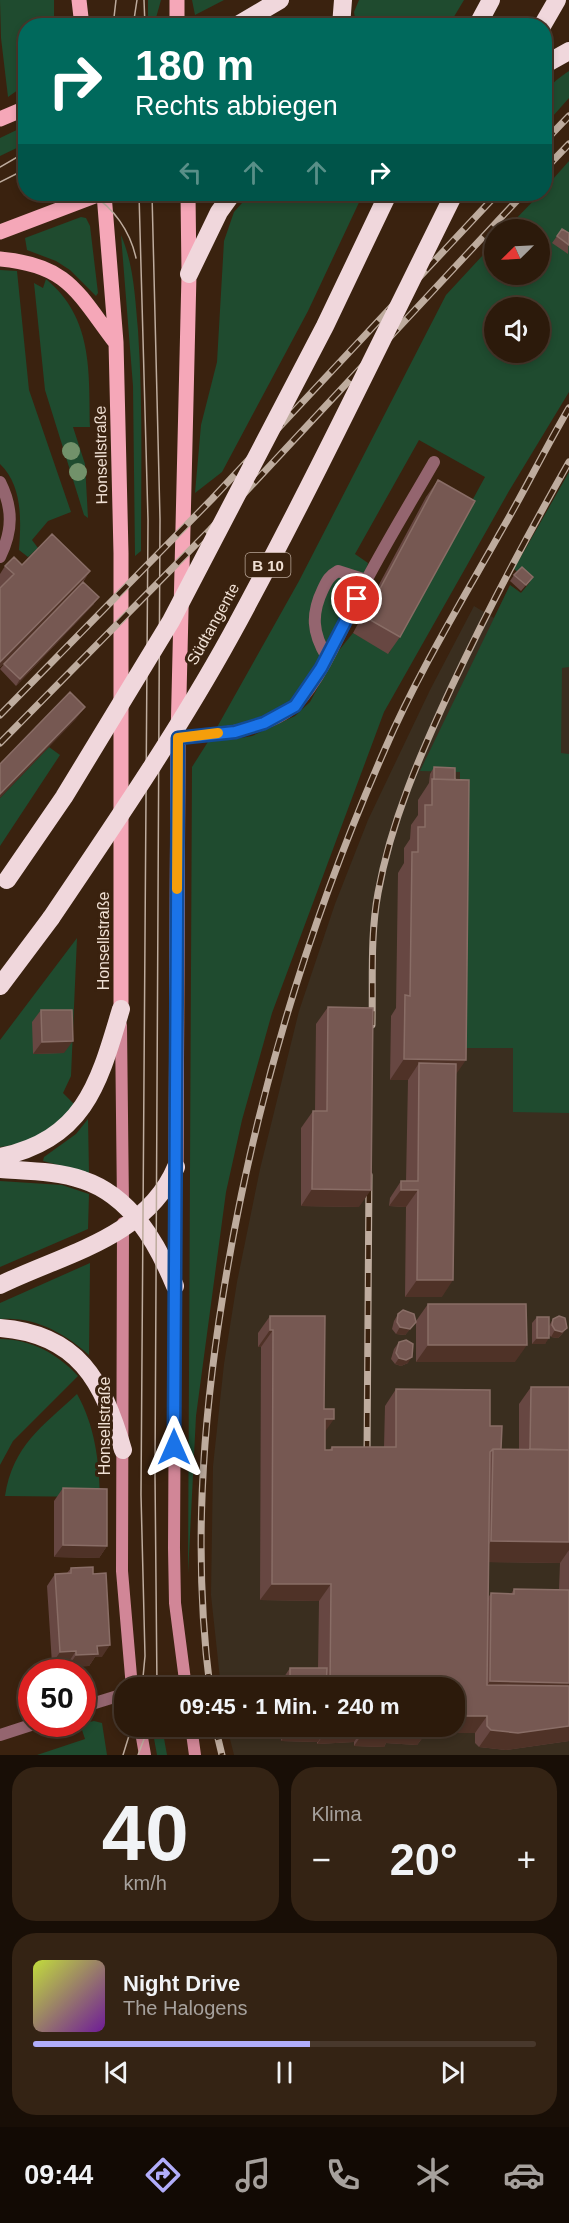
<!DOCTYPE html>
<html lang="de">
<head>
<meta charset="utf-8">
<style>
	body { margin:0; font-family:Arial,sans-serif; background:#342314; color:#f1f3f6; height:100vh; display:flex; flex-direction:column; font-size:22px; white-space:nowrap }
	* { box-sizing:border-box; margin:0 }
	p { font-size:20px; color:#a6a19d }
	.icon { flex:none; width:33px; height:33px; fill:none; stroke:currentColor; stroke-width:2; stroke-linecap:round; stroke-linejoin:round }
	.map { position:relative; height:1755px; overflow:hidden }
	.panel { display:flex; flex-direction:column; gap:12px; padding:12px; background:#180e06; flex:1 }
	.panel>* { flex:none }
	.hud { position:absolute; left:18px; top:18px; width:534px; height:183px; border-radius:24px; box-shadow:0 3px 9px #0003,0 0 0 2px #48382c; background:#00695c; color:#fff; overflow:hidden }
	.needle { width:39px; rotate:246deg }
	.controls { position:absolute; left:484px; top:219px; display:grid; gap:12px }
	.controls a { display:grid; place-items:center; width:66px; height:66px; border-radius:50%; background:#2c1a0b; box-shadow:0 3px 9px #0003,0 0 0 2px #48382c; font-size:30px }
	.speed { position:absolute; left:18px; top:1659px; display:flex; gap:12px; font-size:30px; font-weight:700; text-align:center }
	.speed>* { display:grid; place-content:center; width:78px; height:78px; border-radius:50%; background:#2c1a0b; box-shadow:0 3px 9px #0003,0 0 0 2px #48382c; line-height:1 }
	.speed .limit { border:9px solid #d22; background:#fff; color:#111 }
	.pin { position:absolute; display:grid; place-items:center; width:51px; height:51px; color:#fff; margin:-26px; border:3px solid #fff; border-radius:50%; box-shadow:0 2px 6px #0007 }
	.me { position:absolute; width:66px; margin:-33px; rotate:0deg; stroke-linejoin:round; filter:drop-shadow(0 0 4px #0008) }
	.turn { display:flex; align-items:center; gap:21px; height:126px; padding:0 18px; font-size:27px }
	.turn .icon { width:78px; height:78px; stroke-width:2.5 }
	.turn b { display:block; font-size:42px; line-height:51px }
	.lanes { display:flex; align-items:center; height:57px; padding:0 18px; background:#0003; justify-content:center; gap:30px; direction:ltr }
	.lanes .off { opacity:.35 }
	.big { font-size:45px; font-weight:700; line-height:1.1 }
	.panel .tile { flex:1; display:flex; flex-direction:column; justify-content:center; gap:9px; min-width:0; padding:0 21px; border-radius:24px; background:#342314 }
	.panel .dial { align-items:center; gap:0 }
	.dial b { font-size:78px; line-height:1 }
	.song { display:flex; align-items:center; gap:18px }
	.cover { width:72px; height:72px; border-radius:9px; background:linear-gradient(135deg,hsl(70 70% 55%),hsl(280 70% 35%)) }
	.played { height:6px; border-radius:3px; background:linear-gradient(90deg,#b1adfa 55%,#48382c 55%) }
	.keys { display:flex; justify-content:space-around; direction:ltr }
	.heat { display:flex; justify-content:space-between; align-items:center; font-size:33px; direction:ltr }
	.panel .tiles { flex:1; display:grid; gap:12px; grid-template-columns:1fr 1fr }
	.tile:last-child { grid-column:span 2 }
	.trip { position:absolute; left:114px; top:1677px; width:351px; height:60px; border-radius:24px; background:#2c1a0b; box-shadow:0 3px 9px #0003,0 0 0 2px #48382c; font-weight:700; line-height:60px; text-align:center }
	.tab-bar { display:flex; height:96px; justify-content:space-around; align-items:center; background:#120a04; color:#a6a19d }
	.tab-bar .icon { width:42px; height:42px }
	.tab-bar .active { color:#b1adfa }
	.tab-bar b { font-size:27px; color:#f1f3f6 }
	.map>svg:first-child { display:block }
	.industrial { fill:#3a2e1f }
	.green { fill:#1f4b2f; fill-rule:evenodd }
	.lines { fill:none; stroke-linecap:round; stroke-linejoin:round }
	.lane { stroke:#94656f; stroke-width:12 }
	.street { stroke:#94656f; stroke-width:12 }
	.secondary { stroke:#d18697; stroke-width:12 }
	.primary { stroke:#f5a7b8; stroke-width:15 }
	.highway { stroke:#f0d7dc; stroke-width:18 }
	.tram { stroke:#beac9e; stroke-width:1.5 }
	.rail-casing { stroke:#beac9e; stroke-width:7 }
	.rail { stroke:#3a220f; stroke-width:4.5; stroke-dasharray:14; stroke-linecap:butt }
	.highway-bridge { stroke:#f0d7dc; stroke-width:18 }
	.tree { fill:#72916a }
	.wall { fill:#674742; fill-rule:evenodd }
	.shaded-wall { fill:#4f3227 }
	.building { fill:#765852; stroke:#896d66; stroke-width:1.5 }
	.route-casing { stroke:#114b97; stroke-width:15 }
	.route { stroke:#1a73e8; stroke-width:10 }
	.slow { stroke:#f59e0b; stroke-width:10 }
	.labels { text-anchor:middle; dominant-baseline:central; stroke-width:6; stroke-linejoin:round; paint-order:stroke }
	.shield { fill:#3a220f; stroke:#b9a799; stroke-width:1.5 }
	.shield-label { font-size:15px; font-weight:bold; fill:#f0e0d4 }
	.street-label { font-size:16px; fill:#f0e0d4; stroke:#3a220f }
</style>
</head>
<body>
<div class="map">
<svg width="569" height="1755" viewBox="0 0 569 1755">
	<rect width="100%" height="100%" fill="#3a220f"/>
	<path class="industrial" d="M569 573V1755H234L227 1727 454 1726V1688H221L211 1595 213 1466 224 1364 237 1282 260 1169 299 1011 335 904 368 820 430 690 474 606 494 618 510 585 521 593 531 582Z"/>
	<path class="green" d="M0 0H54V25L26 26 25 85 8 97 1 38Z
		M148 0H161L154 25H148Z
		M192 0H224L195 15Z
		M359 0H464L449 25H356L354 12Z
		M569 71V98L545 125C544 94 542 89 569 71Z
		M25 126V144L0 156V138Z
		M569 161V392L509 491 384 712 272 1013 242 1120 226 1192 196 1416 188 1574 192 767 211 737 229 740 252 736 295 716 310 702 336 654 353 633 389 653 485 477 419 440 355 554 368 563 364 577 338 568 312 602 323 657C291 713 278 717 216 729L299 581 446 295 495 242V274H540V230L506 229 540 194H544L545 188ZM495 308H540V352H495Z
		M250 194H363L308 311 222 472 195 493 201 425 217 362 224 241 234 212Z
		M81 217 86 218 90 226 98 293 96 296 70 270 56 261 27 250 25 238Z
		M121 235C134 266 135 297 138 330 143 403 141 477 141 551L135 556 133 386Z
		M0 270 17 271 29 390 71 512 48 521 32 540 38 548 28 557 19 550C21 521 23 486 0 464Z
		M46 279C93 318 89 371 90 427H73L85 464 88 518 84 515 45 390 34 283 43 288Z
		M569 472V667L562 668 561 753 569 754V1113L513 1112V1048H455L460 772 420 771 510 585 521 593 530 582 514 569Z
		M341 575 363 582 327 651C314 626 314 590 341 575Z
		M49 747 60 755 0 846V798Z
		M77 938 71 1076 63 1093 74 1104C54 1130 33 1143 0 1147V1040Z
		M88 1119 89 1173 43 1161 44 1157 76 1134Z
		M0 1181 62 1185 89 1194 88 1229 0 1267Z
		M90 1263 89 1355C65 1333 34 1316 0 1319V1303Z
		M0 1339C31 1339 58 1354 78 1376L13 1441 0 1465Z
		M77 1394C95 1426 99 1460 100 1497L5 1496C13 1445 42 1427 77 1394Z
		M94 1721 102 1723 107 1755H37L85 1739 80 1724Z
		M156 1727H162L167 1755H157L153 1733Z"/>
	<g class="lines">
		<path class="lane" d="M0 482C13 508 13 530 0 557
			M327 657C312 633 311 614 323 589 327 581 329 576 338 571L366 580
			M178 738C214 733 268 732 296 705 324 677 347 617 366 581 387 541 411 502 434 462"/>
		<path class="street" d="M82 1707 124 1694
			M0 1735 34 1724"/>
		<path class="secondary" d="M121 1025 123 1206
			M176 1171 174 1548 175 1603 186 1688
			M123 1223 122 1571 132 1688
			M140 1726 145 1755
			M191 1726 195 1755"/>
		<path class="primary" d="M79 0 82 26
			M177 26V0
			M0 119 26 108
			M104 194 116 342 121 553V1009
			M0 232 100 194
			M0 259C68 265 77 292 115 342
			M176 1167 178 738 189 274 188 194"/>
		<path class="highway" d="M236 26 280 0
			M341 26 343 0
			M477 26 491 0
			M542 26 557 0
			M544 65 569 51
			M189 274 219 212 232 194
			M0 986 51 918
			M0 1157C85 1139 99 1083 121 1009
			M0 1169C27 1171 58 1171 83 1180 131 1196 157 1243 175 1286
			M0 1285C63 1254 146 1238 176 1167
			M0 1328C78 1334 103 1381 123 1450"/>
		<path class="tram" d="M144 0 145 26
			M113 26 116 0
			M133 26 137 0
			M0 167 26 152
			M0 182 26 169
			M91 194C114 208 130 231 136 258
			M139 194 148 520 141 1495 145 1656 142 1688
			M152 194 160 519 155 1474 157 1688
			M123 1755 132 1726
			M138 1755 149 1726"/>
		<g class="rail-casing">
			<path id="rail" d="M544 142 569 116
				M544 170 569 144
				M0 715 212 499 497 194
				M0 743 210 530 523 194
				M372 1025C373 982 370 936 378 893 391 821 420 755 451 688 487 611 527 536 569 462
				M367 1455 369 1175
				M210 1688C193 1556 202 1425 223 1295 253 1106 308 924 385 749 417 675 460 604 500 533 524 492 545 449 569 408
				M215 1726 222 1755"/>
		</g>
		<use href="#rail" class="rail"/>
		<path class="highway-bridge" d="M7 880 64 797 171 621 325 326 388 194
			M51 918C113 826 177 733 231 635 310 490 381 341 454 194"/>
	</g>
	<g class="tree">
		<circle cx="71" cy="451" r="9"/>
		<circle cx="78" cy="472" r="9"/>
	</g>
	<path class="wall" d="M562 229 569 233 568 254 552 243Z
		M438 480 400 637 388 654 353 633 426 497Z
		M22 565 90 571 83 582 94 604 16 686 0 669 4 664 25 642 0 667V574L5 566Z
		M514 575 533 577 521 591 510 581Z
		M434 767 456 1074 442 1297H405L406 1207 389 1206 390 1198 401 1181H406L408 1080H390L391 1016 396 1008 398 873 404 863V848L410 839 411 825 418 815V800L429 783 430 774Z
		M328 1007 359 1207 301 1206V1128L313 1111H315L316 1024Z
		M41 1010 64 1053 33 1054 32 1022Z
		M428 1304 515 1362H416V1321Z
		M398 1314 411 1328 405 1335 396 1334 392 1329 394 1321Z
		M270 1316 324 1409 325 1450H329L332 1447H384L385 1406 396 1389 490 1426 501 1449H519V1404L531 1387H569V1741L506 1750 479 1747 475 1743V1733H426L417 1745 386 1743 384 1747 354 1746V1742L317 1744V1742L281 1741V1726H454V1688H282V1680L290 1668H318L319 1601 260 1600 261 1347H258V1333ZM489 1562 560 1563 559 1589H514L511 1594 491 1593 488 1598Z
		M537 1317 549 1326 553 1319 567 1328 562 1334 558 1338 551 1337 549 1334 545 1344H532V1323Z
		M399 1342 408 1363 401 1366 395 1364 391 1359 394 1349Z
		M63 1488 107 1546 99 1558 54 1557V1501Z
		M71 1568 102 1657H95L89 1666 68 1667V1663L52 1664 47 1586 55 1574 67 1573Z"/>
	<path class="shaded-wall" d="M90 571 78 588 0 667V662Z
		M99 597 94 604 16 686 20 679Z
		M85 707 76 719 0 798V794Z
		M73 1041 64 1053 33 1054 42 1042Z
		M404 1059 466 1060 452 1080 419 1063 408 1080H390Z
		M312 1189 371 1190 359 1207 301 1206Z
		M401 1190H418L406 1207 389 1206Z
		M417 1280H453L442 1297H405Z
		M416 1322 405 1335 396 1334 400 1327Z
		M567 1328 562 1334 558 1338 551 1337 555 1330Z
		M270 1330H273L261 1347H258Z
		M537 1338H549L545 1344H532Z
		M428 1345H527L515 1362H416Z
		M412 1357 408 1363 401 1366 395 1364 399 1358Z
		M325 1419H334L322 1436Z
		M491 1541 569 1542V1550L560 1563 477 1562Z
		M63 1545 107 1546 99 1558 54 1557Z
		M272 1584H331L319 1601 260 1600Z
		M110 1645 102 1657H95L89 1666 68 1667 76 1655 97 1646Z
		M76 1651 68 1663 52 1664 60 1652Z
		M490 1681 569 1683V1703L476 1702Z
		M454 1716H487L475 1733H426L417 1745 386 1743 384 1747 354 1746 365 1730 396 1726H454Z
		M346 1726H365L354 1742 317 1744 329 1727Z
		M569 1726V1741L506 1750 479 1747 491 1730Z
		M290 1729H326L318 1742 281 1741Z"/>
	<path class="building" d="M562 229 569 233V245L557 236Z
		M438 480 475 501 400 637 365 617Z
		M52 534 90 571 0 662V588L14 574 5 566 14 557 22 565Z
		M522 567 533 577 526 585 514 575Z
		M83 582 99 597 20 679 4 664Z
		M70 692 85 707 0 794V764Z
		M434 767 455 768V780L434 779Z
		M432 779 469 780 466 1060 404 1059 405 995 410 996 412 852H418V827H425V805H432Z
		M328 1007 373 1008 371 1190 312 1189 313 1111H327Z
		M41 1010H72L73 1041 42 1042Z
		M419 1063 456 1064 453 1280H417L418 1190H401V1181H418Z
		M428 1304H526L527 1345H428Z
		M403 1310 414 1314 416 1322 410 1329 400 1327 397 1322 398 1314Z
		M270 1316H325L324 1409H334V1419H325V1450H332V1447H396V1389L490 1390V1426H502L501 1449H493L490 1452 487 1685 569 1686V1726L518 1733 491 1730 487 1726V1716H454V1688H330L331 1584H272L273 1330H270Z
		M559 1316 565 1318 567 1328 562 1332 555 1330 552 1325 553 1319Z
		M537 1317H549V1338H537Z
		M406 1340 413 1344 412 1357 406 1360 399 1358 396 1353 399 1342Z
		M531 1387H569V1450L530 1449Z
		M493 1449 569 1450V1542L491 1541Z
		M63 1488 107 1489V1546L63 1545Z
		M93 1567V1574L106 1573 110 1645 97 1646 98 1654 76 1655V1651L60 1652 55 1574 71 1573V1568Z
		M514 1589 569 1590V1683L490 1681 491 1593 514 1594Z
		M290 1668H327L326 1688H290Z
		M290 1726H326V1729H290Z
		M365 1726H396V1730H365Z
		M399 1726H429V1729Z"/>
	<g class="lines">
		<g class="route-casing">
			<path id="route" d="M174 1447 178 738 235 732 264 723 295 706 321 668 357 599"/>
		</g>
		<use href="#route" class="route"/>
		<path class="slow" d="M177 889 178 738 218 733"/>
	</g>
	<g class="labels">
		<rect class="shield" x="245.5" y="553" width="45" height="24" rx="4.5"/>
		<g class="shield-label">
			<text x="268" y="565">B 10</text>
		</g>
		<g class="street-label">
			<text transform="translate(101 455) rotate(-91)">Honsellstraße</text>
			<text transform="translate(213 624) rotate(-61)">Südtangente</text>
			<text transform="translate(103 941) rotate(-90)">Honsellstraße</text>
			<text transform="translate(104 1426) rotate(-90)">Honsellstraße</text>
		</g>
	</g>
</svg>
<div class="controls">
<a><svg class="needle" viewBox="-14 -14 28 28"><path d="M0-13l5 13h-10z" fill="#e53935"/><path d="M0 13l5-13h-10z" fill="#a6a19d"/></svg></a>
<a><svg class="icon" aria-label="sound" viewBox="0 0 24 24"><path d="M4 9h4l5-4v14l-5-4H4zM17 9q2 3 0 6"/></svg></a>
</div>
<div class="speed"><div class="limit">50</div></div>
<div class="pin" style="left:357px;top:599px;background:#d93025"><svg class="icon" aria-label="arrive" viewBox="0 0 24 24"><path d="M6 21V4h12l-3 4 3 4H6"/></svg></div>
<svg class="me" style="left:174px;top:1447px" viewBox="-20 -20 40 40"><path d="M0-17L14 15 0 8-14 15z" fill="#1a73e8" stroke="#fff" stroke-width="4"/></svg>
<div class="trip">09:45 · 1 Min. · 240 m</div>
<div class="hud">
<div class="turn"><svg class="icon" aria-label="right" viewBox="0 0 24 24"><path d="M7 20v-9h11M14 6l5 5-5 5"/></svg><div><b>180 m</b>Rechts abbiegen</div></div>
<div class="lanes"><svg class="icon off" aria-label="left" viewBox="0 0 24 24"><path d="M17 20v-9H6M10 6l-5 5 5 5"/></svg><svg class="icon off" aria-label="ahead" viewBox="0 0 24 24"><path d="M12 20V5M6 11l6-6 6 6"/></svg><svg class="icon off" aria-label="ahead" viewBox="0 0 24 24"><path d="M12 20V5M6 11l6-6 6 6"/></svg><svg class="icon" aria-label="right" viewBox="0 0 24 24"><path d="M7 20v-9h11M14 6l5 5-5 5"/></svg></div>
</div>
</div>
<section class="panel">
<div class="tiles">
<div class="tile dial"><b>40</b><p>km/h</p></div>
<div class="tile"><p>Klima</p>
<div class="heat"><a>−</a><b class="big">20°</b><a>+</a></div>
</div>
<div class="tile">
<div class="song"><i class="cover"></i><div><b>Night Drive</b><p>The Halogens</p></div></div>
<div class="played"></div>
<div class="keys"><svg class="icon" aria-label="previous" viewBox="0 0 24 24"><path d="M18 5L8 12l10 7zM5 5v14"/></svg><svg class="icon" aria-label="pause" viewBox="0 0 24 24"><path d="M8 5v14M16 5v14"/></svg><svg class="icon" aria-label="next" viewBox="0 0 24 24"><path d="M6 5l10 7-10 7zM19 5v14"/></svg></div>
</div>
</div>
</section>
<nav class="tab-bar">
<b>09:44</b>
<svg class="icon active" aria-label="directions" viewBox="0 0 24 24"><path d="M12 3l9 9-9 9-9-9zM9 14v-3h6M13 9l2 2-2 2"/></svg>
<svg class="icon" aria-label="music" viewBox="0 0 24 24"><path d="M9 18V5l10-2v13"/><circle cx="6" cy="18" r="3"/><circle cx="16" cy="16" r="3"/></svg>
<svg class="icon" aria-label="phone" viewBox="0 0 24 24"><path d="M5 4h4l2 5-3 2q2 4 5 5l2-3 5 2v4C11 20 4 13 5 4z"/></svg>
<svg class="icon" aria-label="climate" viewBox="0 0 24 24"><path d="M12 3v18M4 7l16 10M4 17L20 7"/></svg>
<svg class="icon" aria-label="car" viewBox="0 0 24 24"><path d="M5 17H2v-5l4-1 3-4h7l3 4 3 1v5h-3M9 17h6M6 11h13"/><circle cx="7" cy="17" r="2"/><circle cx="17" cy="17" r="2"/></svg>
</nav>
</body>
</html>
